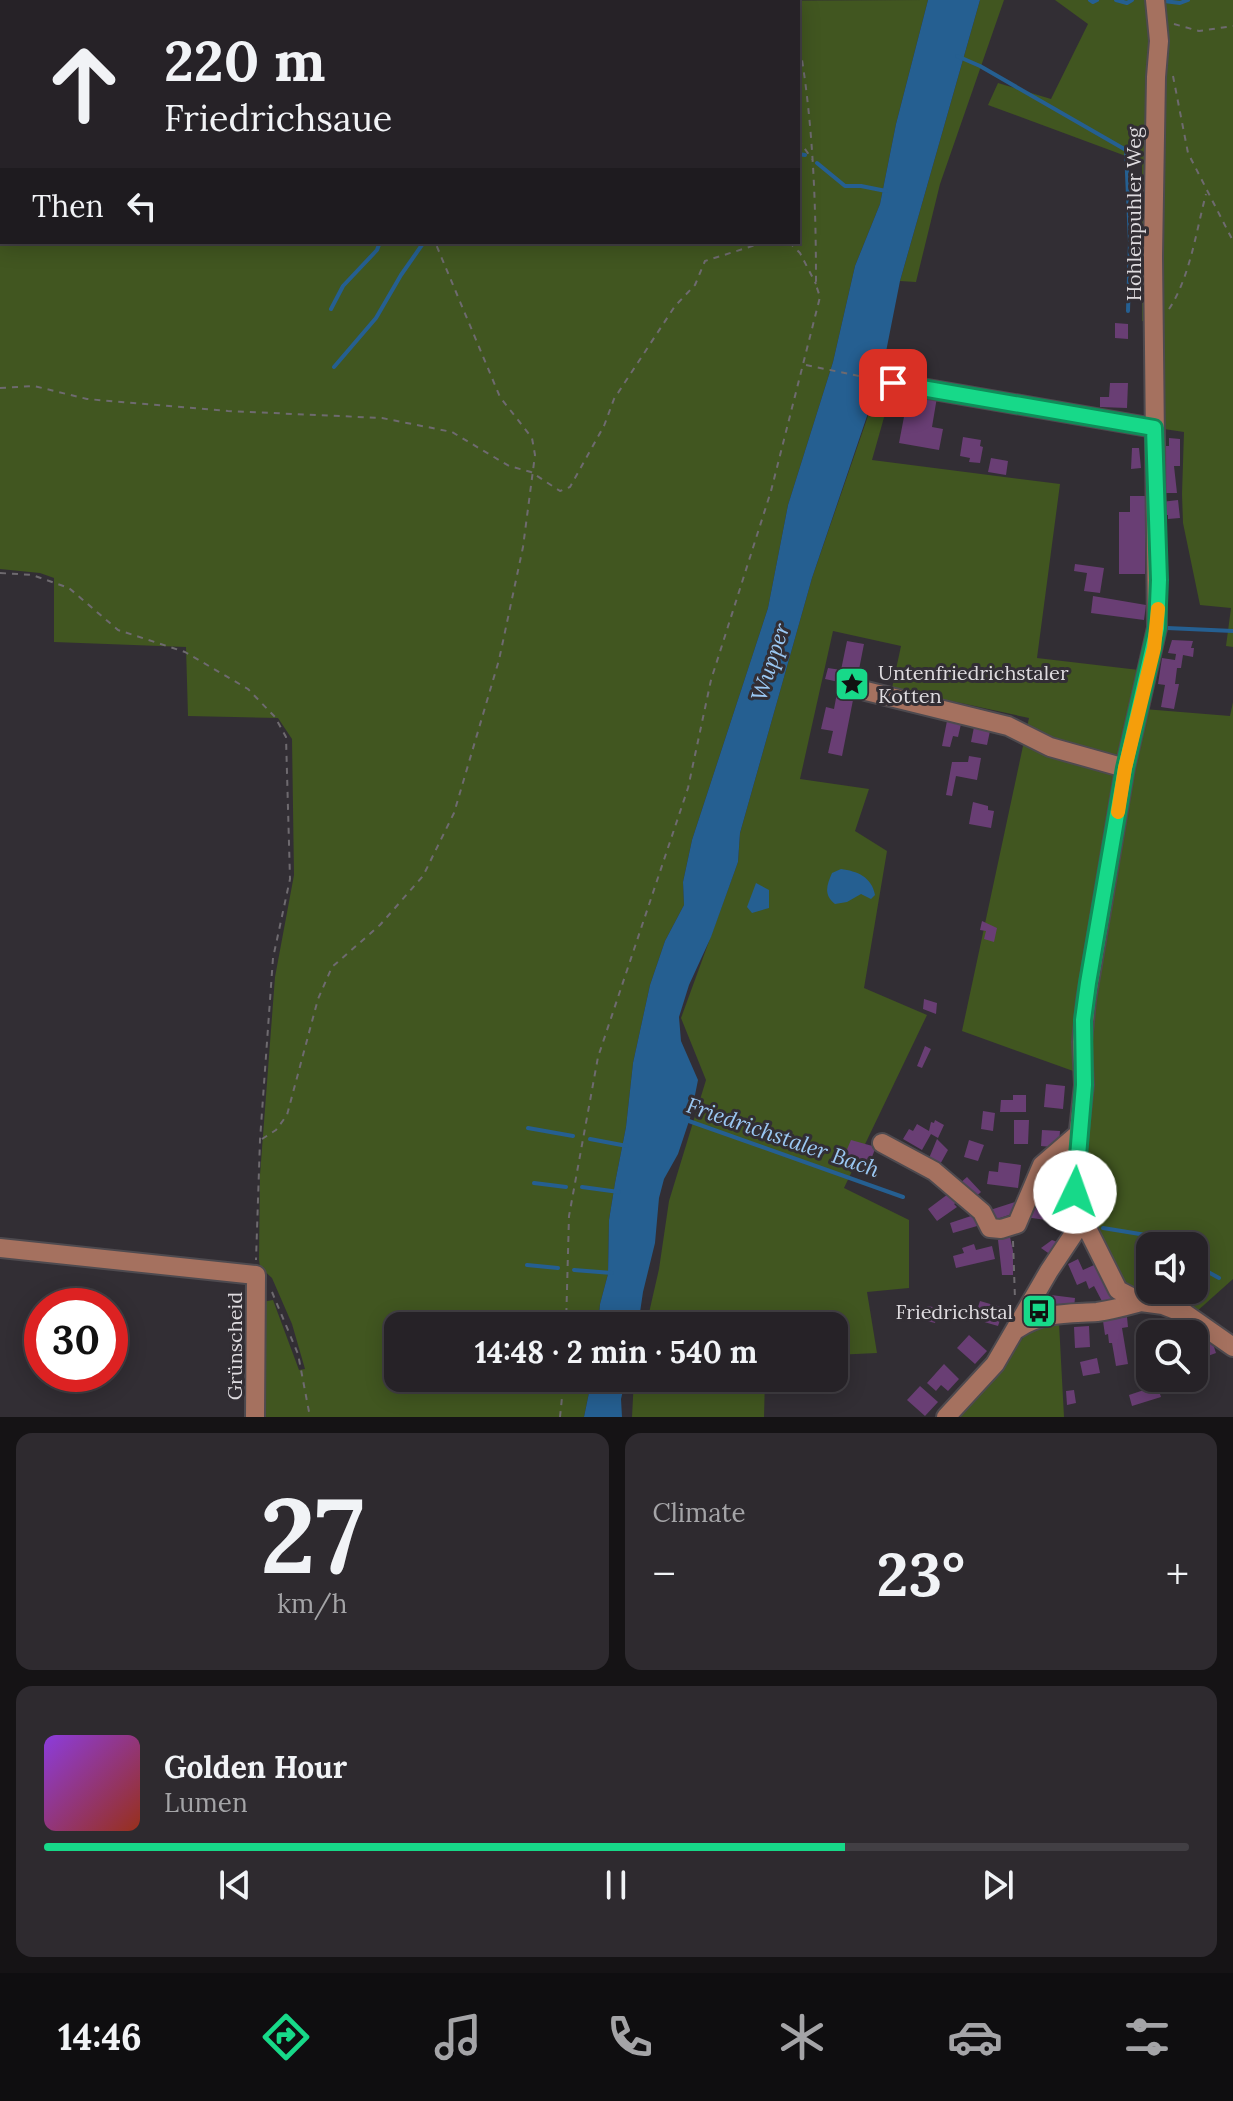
<!DOCTYPE html>
<html lang="en">
<head>
<meta charset="utf-8">
<style>
	body { margin:0; font-family:Lora,serif; background:#2e2a2f; color:#f1f3f6; height:100vh; display:flex; flex-direction:column; font-size:30px; white-space:nowrap }
	* { box-sizing:border-box; margin:0 }
	p { font-size:26px; color:#a4a4a7 }
	.icon { flex:none; width:44px; height:44px; fill:none; stroke:currentColor; stroke-width:2; stroke-linecap:round; stroke-linejoin:round }
	.map { position:relative; height:1417px; overflow:hidden }
	.panel { display:flex; flex-direction:column; gap:16px; padding:16px; background:#151315; flex:1 }
	.panel>* { flex:none }
	.banner { position:absolute; left:0px; top:0px; width:800px; height:244px; box-shadow:0 4px 20px #0003,0 0 0 2px #423f44; background:#262227; color:#f1f3f6; overflow:hidden }
	.controls { position:absolute; left:1136px; top:1232px; display:grid; gap:16px }
	.controls a { display:grid; place-items:center; width:72px; height:72px; border-radius:16px; background:#262227; box-shadow:0 4px 20px #0003,0 0 0 2px #423f44; font-size:40px }
	.speed { position:absolute; left:24px; top:1288px; display:flex; gap:16px; font-size:40px; font-weight:700; text-align:center }
	.speed>* { display:grid; place-content:center; width:104px; height:104px; border-radius:50%; background:#262227; box-shadow:0 4px 20px #0003,0 0 0 2px #423f44; line-height:1 }
	.speed .limit { border:12px solid #d22; background:#fff; color:#111 }
	.pin { position:absolute; display:grid; place-items:center; width:68px; height:68px; color:#fff; margin:-34px; border-radius:16px; box-shadow:0 4px 12px #0006 }
	.me { position:absolute; width:88px; margin:-44px; rotate:3deg; stroke-linejoin:round; filter:drop-shadow(0 0 6px #0008) }
	.turn { display:flex; align-items:center; gap:28px; height:168px; padding:0 32px; font-size:36px }
	.turn .icon { width:104px; height:104px; stroke-width:2.5 }
	.turn b { display:block; font-size:56px; line-height:68px }
	.then { display:flex; align-items:center; height:76px; padding:0 32px; background:#0003; gap:16px; font-size:30px }
	.big { font-size:60px; font-weight:800; line-height:1.1 }
	.panel .tile { flex:1; display:flex; flex-direction:column; justify-content:center; gap:12px; min-width:0; padding:0 28px; border-radius:16px; background:#2e2a2f }
	.panel .dial { align-items:center; gap:0 }
	.dial b { font-size:104px; line-height:1 }
	.song { display:flex; align-items:center; gap:24px }
	.cover { width:96px; height:96px; border-radius:12px; background:linear-gradient(135deg,hsl(270 70% 55%),hsl(10 70% 35%)) }
	.played { height:8px; border-radius:4px; background:linear-gradient(90deg,#17d989 70%,#423f44 70%) }
	.keys { display:flex; justify-content:space-around; direction:ltr }
	.heat { display:flex; justify-content:space-between; align-items:center; font-size:44px; direction:ltr }
	.panel .tiles { flex:1; display:grid; gap:16px; grid-template-columns:1fr 1fr }
	.tile:last-child { grid-column:span 2 }
	.trip { position:absolute; left:384px; top:1312px; width:464px; height:80px; border-radius:16px; background:#262227; box-shadow:0 4px 20px #0003,0 0 0 2px #423f44; font-weight:800; line-height:80px; text-align:center }
	.dock { display:flex; height:128px; justify-content:space-around; align-items:center; background:#0f0e10; color:#a4a4a7 }
	.dock .icon { width:56px; height:56px }
	.dock .on { color:#17d989 }
	.dock b { font-size:36px; color:#f1f3f6 }
	.map>svg:first-child { display:block }
	.green { fill:#415620; fill-rule:evenodd }
	.water { fill:#255f91 }
	.lines { fill:none; stroke-linecap:round; stroke-linejoin:round }
	.stream { stroke:#255f91; stroke-width:4 }
	.building { fill:#693e74 }
	.minor-casing { stroke:#4e4a4f; stroke-width:22 }
	.path { stroke:#6e6a6f; stroke-width:2; stroke-dasharray:6 6; stroke-linecap:butt }
	.minor { stroke:#a5715f; stroke-width:18 }
	.route-casing { stroke:#0f8d59; stroke-width:20 }
	.route { stroke:#17d989; stroke-width:14 }
	.slow { stroke:#f59e0b; stroke-width:14 }
	.labels { text-anchor:middle; dominant-baseline:central; stroke-width:6; stroke-linejoin:round; paint-order:stroke }
	.street-label { font-size:20px; fill:#dedbdf; stroke:#322e34 }
	.poi-label { font-size:20px; fill:#dedbdf; stroke:#322e34; text-anchor:start }
	.water-label { font-size:22px; font-style:italic; fill:#9bc8f3; stroke:#322e34 }
</style>
</head>
<body>
<div class="map">
<svg width="1233" height="1417" viewBox="0 0 1233 1417">
	<rect width="100%" height="100%" fill="#322e34"/>
	<path class="green" d="M0 0 353 2H2V242H798V2H401L928 0 896 124 880 204 855 266 833 362 788 505 768 608 692 840 683 882 684 905 665 941 650 985 633 1063 626 1127 615 1183 609 1220 608 1274 600 1304 598 1326H398V1378H592L584 1417H260L262 1302 273 1300 299 1370 305 1369 292 1324 272 1278 260 1267 259 1260 260 1175 275 977 294 875 292 739 278 718 188 716 186 647 54 642V578L40 573 0 569Z
		M980 0H1004L940 184 916 282 900 281Z
		M1055 0H1233V647L1226 646 1231 608 1200 605 1183 523 1182 494 1184 432 1164 429 1160 321H1142V162L988 105 998 83 1051 99 1088 24Z
		M878 387 892 389 872 460 1060 484 1037 658 1139 670 1114 774 1084 967 1076 1072 962 1031 1029 718 892 688 901 646 833 631 800 779 869 789 855 831 887 851 864 988 927 1015 844 1188 909 1220V1288L867 1292 877 1353 834 1355V1326H646L659 1269 669 1201 706 1080 681 1018 738 862 740 833 812 578Z
		M1233 702V1279L1195 1313 1126 1285 1098 1235 1089 1211 1081 1178 1086 1043 1144 709 1230 716ZM1150 1246H1194V1290H1150Z
		M1059 1323 1064 1417H956L1007 1361 1029 1329Z
		M634 1378H765L764 1417H632Z"/>
	<path class="water" d="M928 0H980L900 281 882 372 812 578 740 833 738 862 711 937 689 985 679 1017 681 1041 698 1080 691 1115 678 1154 664 1179 659 1198 655 1243 643 1292 638 1326H598L600 1304 608 1274 609 1220 615 1183 626 1127 633 1063 650 985 665 941 684 905 683 882 692 840 768 608 788 505 833 362 855 266 880 204 896 124Z
		M841 869C857 871 872 877 875 895L871 899 861 894 847 902 835 904C823 894 827 885 832 873Z
		M756 883 769 890V908L752 913 747 907Z
		M592 1378H626L621 1399 622 1417H584Z"/>
	<g class="lines">
		<path class="stream" d="M1090 0 1093 2 1097 0
			M1116 0 1127 3 1132 0
			M1164 1 1180 3 1188 0
			M99 2 100 0
			M957 56 980 66 1126 150 1130 242 1128 311
			M798 154 805 155
			M0 156 2 149
			M817 163 845 186H861L886 191
			M331 309 343 286 377 250 380 242
			M334 367 376 318 401 275 424 242
			M1167 628 1233 631
			M686 1120 903 1197
			M528 1128 573 1136
			M590 1139 627 1146
			M534 1183 566 1187
			M582 1187 619 1192
			M1103 1228 1189 1242 1191 1246
			M1194 1252 1201 1268 1219 1278
			M527 1265 558 1268
			M574 1270 612 1273"/>
	</g>
	<path class="building" d="M1115 323 1128 324V339L1115 338Z
		M1110 383H1128L1127 408 1100 407V397H1109Z
		M913 392 937 397 932 427 943 429 939 450 899 443 907 401 912 402Z
		M963 437 981 440 980 446 983 447 980 463 969 462 970 458 960 456Z
		M1169 438 1180 439V466H1174L1177 493H1162L1164 446H1169Z
		M1132 448H1139L1141 468 1131 469Z
		M991 458 1008 461 1006 475 988 472Z
		M1130 496H1145V574H1119V512H1130Z
		M1178 500 1180 518 1168 519V515H1162L1161 502Z
		M1075 564 1104 568 1100 593 1084 591 1087 573 1074 571Z
		M1093 596 1146 605 1144 620 1091 613Z
		M1172 640 1193 641 1191 648H1194L1193 657 1183 655 1181 668H1177L1175 684H1179L1174 709 1161 707 1165 685 1158 684 1162 658 1175 660 1176 654 1168 653Z
		M847 641 864 644 842 756 828 753 833 731 821 729 826 707 834 709 839 682 825 679 828 668 841 670Z
		M947 721 961 724 958 737 953 736 950 747 942 746Z
		M974 727 990 731 987 745 971 742Z
		M969 756 981 758 977 780 956 776 952 796 946 795 952 762H968Z
		M973 802 988 806V810L994 811 991 828 969 824Z
		M982 921 997 928 994 942 984 939 986 931 980 930Z
		M924 999 937 1003 936 1014 923 1009Z
		M925 1046 931 1049 922 1068 917 1066Z
		M1046 1084 1065 1086 1063 1109 1044 1107Z
		M1013 1095H1026V1112H1000L1001 1100H1013Z
		M983 1111 995 1113 993 1131 981 1129Z
		M935 1120 944 1125 938 1138 931 1134 922 1150 903 1139 909 1129 913 1131 917 1124 929 1131 931 1122 934 1123Z
		M1014 1120H1029L1028 1144H1014Z
		M1042 1130 1060 1131 1059 1143H1053L1052 1147 1041 1146Z
		M937 1139 948 1150 938 1168 927 1163Z
		M851 1140 876 1147 869 1164 845 1154Z
		M969 1140 984 1145 978 1161 964 1157Z
		M999 1162 1021 1165 1018 1188 987 1184 989 1171 998 1172Z
		M967 1177 981 1192 973 1199 959 1184Z
		M952 1191 959 1201 954 1204 957 1207 937 1221 928 1209Z
		M1045 1200 1066 1203 1065 1215H1048L1046 1220 1025 1217 1028 1204 1044 1207Z
		M1015 1202 1018 1212 991 1221 987 1211Z
		M980 1213 984 1224 953 1233 950 1223Z
		M1010 1237 1013 1251V1275H1002L998 1240Z
		M1052 1240 1060 1243 1051 1255 1041 1248Z
		M974 1244 976 1250 992 1246 995 1259 956 1268 953 1256 964 1253 962 1248Z
		M1078 1259 1083 1270 1094 1265 1115 1303 1105 1307 1094 1286 1089 1289 1086 1281 1077 1285 1068 1264Z
		M1051 1295 1075 1298 1074 1308 1050 1305Z
		M980 1301 1004 1308 998 1326 974 1319Z
		M927 1306 939 1308 935 1323 923 1320Z
		M1127 1317 1128 1327 1122 1328 1128 1364 1116 1366 1112 1343H1109L1108 1334 1105 1335 1103 1321Z
		M1089 1326 1090 1347 1075 1348 1074 1327Z
		M969 1335 987 1351 975 1364 957 1348Z
		M1211 1338 1216 1353 1194 1361V1344Z
		M1097 1358 1100 1373 1083 1376 1080 1362Z
		M944 1364 959 1379 948 1391 941 1385 936 1391 927 1383Z
		M1155 1379 1161 1397 1132 1406 1129 1395 1147 1389 1145 1382Z
		M920 1386 938 1402 925 1416 907 1400Z
		M1074 1390 1076 1403 1067 1405 1066 1391Z"/>
	<g class="lines">
		<g class="minor-casing">
			<path id="minor" d="M1155 0 1159 41 1156 77 1153 256 1157 628 1125 768 1086 1000 1082 1042 1084 1085 1073 1184 1083 1220 1118 1290 1141 1302 1163 1305 1186 1314 1233 1347
				M893 383 1154 428
				M866 691 1008 726 1050 747 1125 768
				M882 1143 934 1171 982 1212 990 1228 1001 1229 1017 1224 1042 1165 1078 1134
				M0 1248 256 1275 255 1417
				M1017 1329C1042 1312 1068 1314 1097 1312 1112 1310 1126 1306 1141 1302
				M946 1417 995 1364 1049 1271 1083 1220"/>
		</g>
		<path class="path" d="M357 0 358 2
			M696 0 698 2
			M791 0 792 2
			M553 2 566 0
			M1174 24 1199 31 1233 26
			M1173 76 1188 153 1233 241
			M798 139 812 159
			M789 242 800 253 816 284
			M1169 309C1190 277 1196 232 1206 194
			M806 365 878 380
			M0 388 34 386 87 399 228 411 382 418 452 432 509 466 531 472 560 491 570 487 604 426 614 399 675 306 695 285 705 261 765 242
			M0 573 32 575 69 588 118 630 185 652 248 689 275 717 286 737 290 879 273 958 260 1140 256 1260
			M262 1139 276 1130 287 1115 318 999 332 967 380 925 423 876 454 813 499 660 523 547 535 455 532 438 500 397 435 242
			M1013 1241 1015 1299
			M272 1292 298 1354 310 1417
			M566 1326 569 1216 598 1057 688 788 711 680 771 491 820 297 816 285C816 202 813 118 798 36
			M560 1417 564 1378"/>
		<use href="#minor" class="minor"/>
	</g>
	<g class="lines">
		<g class="route-casing">
			<path id="route" d="M893 383 1154 428 1159 580 1157 628 1125 768 1088 983 1083 1020 1084 1085 1075 1192"/>
		</g>
		<use href="#route" class="route"/>
		<path class="slow" d="M1118 812 1125 768 1154 648 1158 609"/>
	</g>
	<defs>
		<g id="sight-square" transform="scale(1.8)"><rect x="-9" y="-9" width="18" height="18" rx="4" fill="#17d989" stroke="#322e34"/><path d="M0-6L1.8-2.2L6-1.7L2.9 1.2L3.7 5.4L0 3.3L-3.7 5.4L-2.9 1.2L-6-1.7L-1.8-2.2Z" fill="#111"/></g>
		<g id="bus-square" transform="scale(1.8)"><rect x="-9" y="-9" width="18" height="18" rx="4" fill="#17d989" stroke="#322e34"/><path d="M-5-6H5V4H4V6H2V4H-2V6H-4V4H-5ZM-3.5-4V0h7V-4ZM-3.5 1.2v1.5H-2V1.2ZM2 1.2v1.5H3.5V1.2Z" fill="#111"/></g>
	</defs>
	<g fill-rule="evenodd">
		<use href="#sight-square" x="852" y="684"/>
		<use href="#bus-square" x="1039" y="1311"/>
	</g>
	<g class="labels">
		<g class="street-label">
			<text transform="translate(1133 214) rotate(-90)">Hohlenpuhler Weg</text>
			<text transform="translate(234 1346) rotate(-90)">Grünscheid</text>
		</g>
		<g class="poi-label">
			<text x="878" y="672">Untenfriedrichstaler<tspan x="878" dy="23">Kotten</tspan></text>
			<text x="1013" y="1311" text-anchor="end">Friedrichstal</text>
		</g>
		<g class="water-label">
			<text transform="translate(770 662) rotate(-72)">Wupper</text>
			<text transform="translate(783 1137) rotate(19)">Friedrichstaler Bach</text>
		</g>
	</g>
</svg>
<div class="controls">
<a><svg class="icon" aria-label="sound" viewBox="0 0 24 24"><path d="M4 9h4l5-4v14l-5-4H4zM17 9q2 3 0 6"/></svg></a>
<a><svg class="icon" aria-label="search" viewBox="0 0 24 24"><circle cx="10" cy="10" r="6"/><path d="M15 15l6 6"/></svg></a>
</div>
<div class="speed"><div class="limit">30</div></div>
<div class="pin" style="left:893px;top:383px;background:#d93025"><svg class="icon" aria-label="arrive" viewBox="0 0 24 24"><path d="M6 21V4h12l-3 4 3 4H6"/></svg></div>
<svg class="me" style="left:1075px;top:1192px" viewBox="-20 -20 40 40"><circle r="19" fill="#fff"/><path d="M0-13L10 11 0 6-10 11z" fill="#17d989"/></svg>
<div class="trip">14:48 · 2 min · 540 m</div>
<div class="banner">
<div class="turn"><svg class="icon" aria-label="ahead" viewBox="0 0 24 24"><path d="M12 20V5M6 11l6-6 6 6"/></svg><div><b>220 m</b>Friedrichsaue</div></div>
<div class="then">Then<svg class="icon" aria-label="left" viewBox="0 0 24 24"><path d="M17 20v-9H6M10 6l-5 5 5 5"/></svg></div>
</div>
</div>
<section class="panel">
<div class="tiles">
<div class="tile dial"><b>27</b><p>km/h</p></div>
<div class="tile"><p>Climate</p>
<div class="heat"><a>−</a><b class="big">23°</b><a>+</a></div>
</div>
<div class="tile">
<div class="song"><i class="cover"></i><div><b>Golden Hour</b><p>Lumen</p></div></div>
<div class="played"></div>
<div class="keys"><svg class="icon" aria-label="previous" viewBox="0 0 24 24"><path d="M18 5L8 12l10 7zM5 5v14"/></svg><svg class="icon" aria-label="pause" viewBox="0 0 24 24"><path d="M8 5v14M16 5v14"/></svg><svg class="icon" aria-label="next" viewBox="0 0 24 24"><path d="M6 5l10 7-10 7zM19 5v14"/></svg></div>
</div>
</div>
</section>
<nav class="dock">
<b>14:46</b>
<svg class="icon on" aria-label="directions" viewBox="0 0 24 24"><path d="M12 3l9 9-9 9-9-9zM9 14v-3h6M13 9l2 2-2 2"/></svg>
<svg class="icon" aria-label="music" viewBox="0 0 24 24"><path d="M9 18V5l10-2v13"/><circle cx="6" cy="18" r="3"/><circle cx="16" cy="16" r="3"/></svg>
<svg class="icon" aria-label="phone" viewBox="0 0 24 24"><path d="M5 4h4l2 5-3 2q2 4 5 5l2-3 5 2v4C11 20 4 13 5 4z"/></svg>
<svg class="icon" aria-label="climate" viewBox="0 0 24 24"><path d="M12 3v18M4 7l16 10M4 17L20 7"/></svg>
<svg class="icon" aria-label="car" viewBox="0 0 24 24"><path d="M5 17H2v-5l4-1 3-4h7l3 4 3 1v5h-3M9 17h6M6 11h13"/><circle cx="7" cy="17" r="2"/><circle cx="17" cy="17" r="2"/></svg>
<svg class="icon" aria-label="filters" viewBox="0 0 24 24"><path d="M4 7h16M4 17h16"/><circle cx="9" cy="7" r="2"/><circle cx="15" cy="17" r="2"/></svg>
</nav>
</body>
</html>
